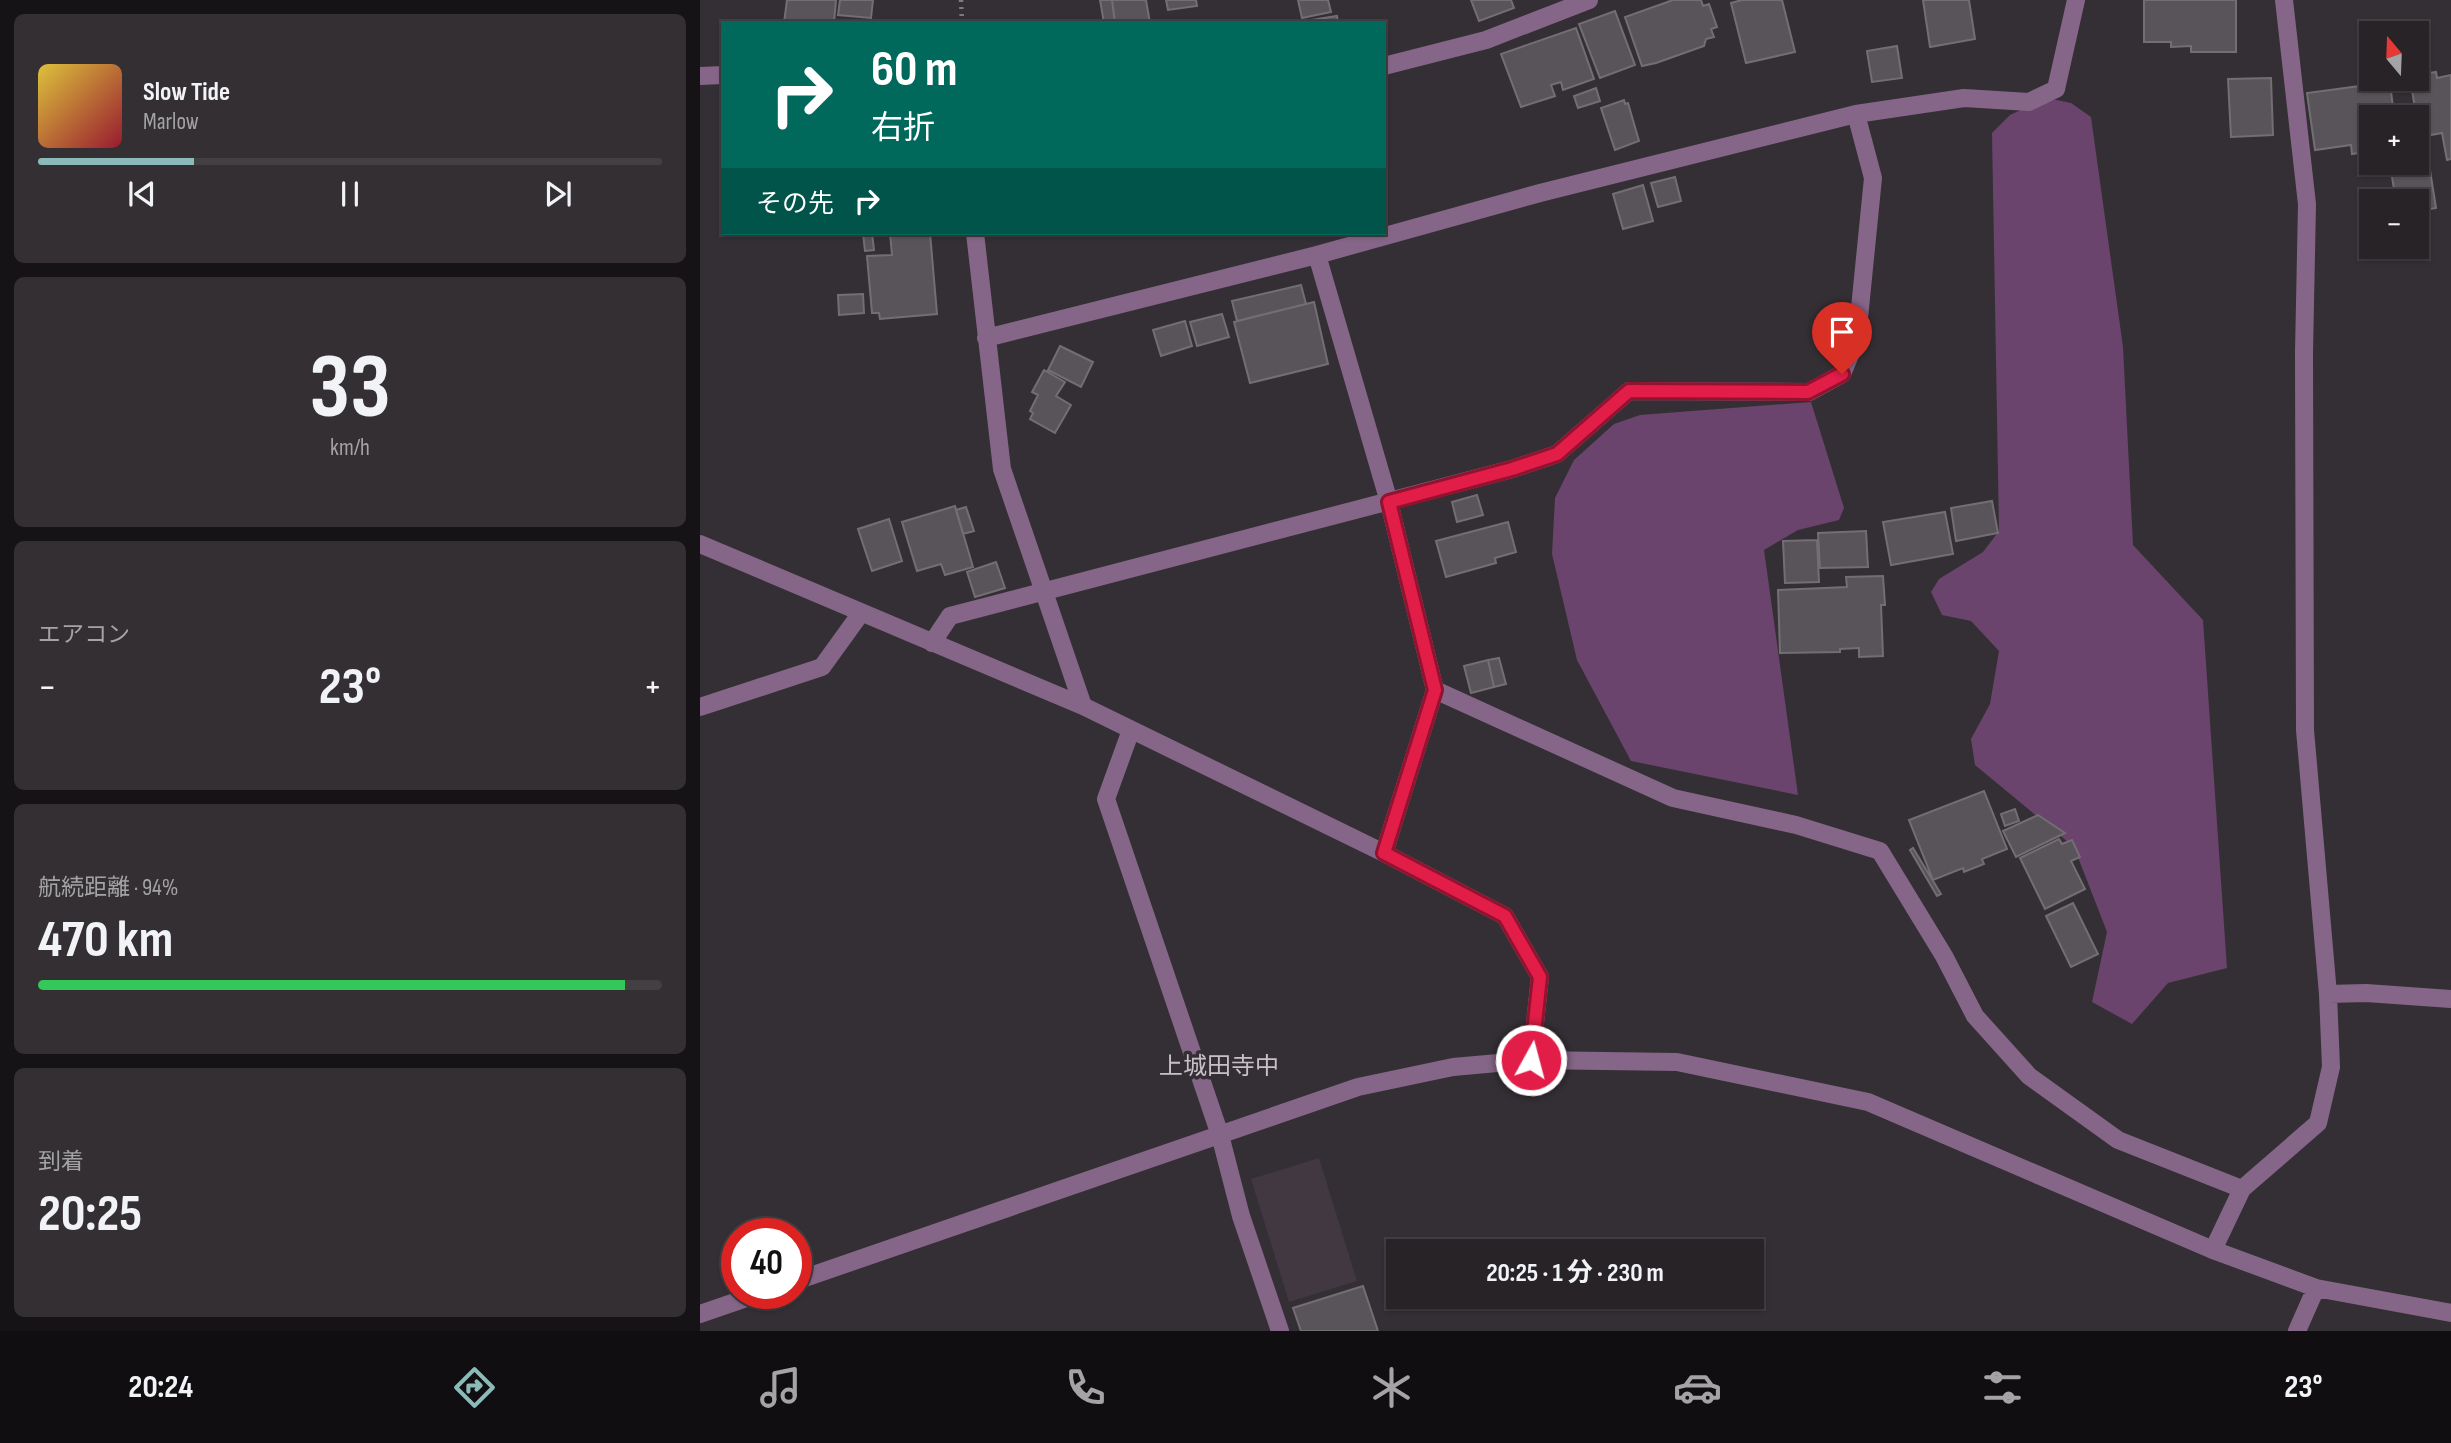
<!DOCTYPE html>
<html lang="ja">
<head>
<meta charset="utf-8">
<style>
	body { margin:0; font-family:"Sofia Sans Condensed","Noto Sans JP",sans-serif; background:#332f33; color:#f1f3f6; height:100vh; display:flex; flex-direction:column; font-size:26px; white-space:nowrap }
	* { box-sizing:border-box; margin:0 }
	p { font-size:23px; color:#a4a4a7 }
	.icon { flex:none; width:38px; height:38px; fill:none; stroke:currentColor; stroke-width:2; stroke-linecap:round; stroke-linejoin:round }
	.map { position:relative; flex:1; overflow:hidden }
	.sheet { display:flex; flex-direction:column; gap:14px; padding:14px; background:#151315; width:700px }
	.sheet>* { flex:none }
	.hud { position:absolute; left:21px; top:21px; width:665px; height:214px; border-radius:0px; box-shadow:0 2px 5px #0004,0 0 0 2px #434044; background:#00695c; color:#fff; overflow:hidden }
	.needle { width:46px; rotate:341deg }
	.tools { position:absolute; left:1659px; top:21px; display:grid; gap:14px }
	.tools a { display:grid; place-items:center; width:70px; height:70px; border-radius:0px; background:#272327; box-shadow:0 2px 5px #0004,0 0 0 2px #434044; font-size:35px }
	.speed { position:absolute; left:21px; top:1218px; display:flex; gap:14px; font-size:35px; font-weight:700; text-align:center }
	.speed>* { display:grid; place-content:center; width:91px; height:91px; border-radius:50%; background:#272327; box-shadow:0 2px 5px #0004,0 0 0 2px #434044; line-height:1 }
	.speed .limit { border:10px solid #d22; background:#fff; color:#111 }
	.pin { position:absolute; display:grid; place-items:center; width:60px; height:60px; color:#fff; margin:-72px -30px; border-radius:50% 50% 50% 0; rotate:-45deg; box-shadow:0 0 7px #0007 }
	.pin .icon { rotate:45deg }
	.me { position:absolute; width:77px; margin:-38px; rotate:7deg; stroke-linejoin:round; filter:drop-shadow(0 0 5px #0008) }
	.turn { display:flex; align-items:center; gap:24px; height:147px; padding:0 35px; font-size:32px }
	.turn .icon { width:91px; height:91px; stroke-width:2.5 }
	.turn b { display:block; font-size:49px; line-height:60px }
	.then { display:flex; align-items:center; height:66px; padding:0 35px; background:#0003; gap:14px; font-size:26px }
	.big { font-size:52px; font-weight:700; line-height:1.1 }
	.sheet .card { flex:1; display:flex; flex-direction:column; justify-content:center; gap:10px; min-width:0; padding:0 24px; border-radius:10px; background:#332f33 }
	.sheet .dial { align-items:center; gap:0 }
	.dial b { font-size:91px; line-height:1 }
	.song { display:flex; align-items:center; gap:21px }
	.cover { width:84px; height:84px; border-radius:10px; background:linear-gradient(135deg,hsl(50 70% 55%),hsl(350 70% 35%)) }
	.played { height:7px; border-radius:4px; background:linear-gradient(90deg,#8bbbb9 25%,#434044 25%) }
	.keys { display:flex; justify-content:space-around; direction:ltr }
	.heat { display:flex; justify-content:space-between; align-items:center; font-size:38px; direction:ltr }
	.charge { height:10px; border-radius:5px; background:linear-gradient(90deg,#34c759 94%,#434044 0) }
	.trip { position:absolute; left:686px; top:1239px; width:378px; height:70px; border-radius:0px; background:#272327; box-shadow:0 2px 5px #0004,0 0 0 2px #434044; font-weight:700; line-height:70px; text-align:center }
	.menu { display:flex; height:112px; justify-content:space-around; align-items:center; background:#100e10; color:#a4a4a7 }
	.menu .icon { width:49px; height:49px }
	.menu .on { color:#8bbbb9 }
	.menu b { font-size:32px; color:#f1f3f6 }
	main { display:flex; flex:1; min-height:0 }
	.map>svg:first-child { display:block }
	.built { fill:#413841 }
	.green { fill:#6a446d }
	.building { fill:#595459; stroke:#736e73; stroke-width:2 }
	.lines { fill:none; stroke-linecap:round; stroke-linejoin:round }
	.path { stroke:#7e7a7f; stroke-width:4.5; stroke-dasharray:2 5; stroke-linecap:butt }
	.minor { stroke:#866688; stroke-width:18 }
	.route-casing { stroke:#92132f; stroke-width:18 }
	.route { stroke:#e11d48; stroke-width:12 }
	.labels { text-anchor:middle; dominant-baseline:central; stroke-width:7; stroke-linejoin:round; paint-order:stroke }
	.quarter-label { font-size:24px; fill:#c7c1c7; stroke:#342f34 }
</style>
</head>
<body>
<main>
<section class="sheet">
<div class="card">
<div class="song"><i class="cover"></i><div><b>Slow Tide</b><p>Marlow</p></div></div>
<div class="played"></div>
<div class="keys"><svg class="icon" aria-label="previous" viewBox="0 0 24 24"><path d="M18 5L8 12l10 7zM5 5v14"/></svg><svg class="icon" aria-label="pause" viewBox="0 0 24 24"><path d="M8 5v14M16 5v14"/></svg><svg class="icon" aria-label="next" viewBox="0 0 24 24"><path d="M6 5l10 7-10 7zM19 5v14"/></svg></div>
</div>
<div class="card dial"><b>33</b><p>km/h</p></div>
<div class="card"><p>エアコン</p>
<div class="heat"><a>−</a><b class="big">23°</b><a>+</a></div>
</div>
<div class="card"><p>航続距離 · 94%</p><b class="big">470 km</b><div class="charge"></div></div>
<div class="card"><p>到着</p><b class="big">20:25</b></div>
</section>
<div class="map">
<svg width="1751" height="1331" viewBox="0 0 1751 1331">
	<rect width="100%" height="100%" fill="#342f34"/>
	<path class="built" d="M619 1158 657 1281 589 1302 551 1179Z"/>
	<path class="green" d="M1347 98 1371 103 1391 117 1423 347 1433 545 1503 620 1527 968 1468 983 1432 1024 1392 1002 1407 932 1374 847 1275 765 1271 739 1290 704 1299 651 1271 621 1242 615 1231 592 1239 579 1283 552 1299 531 1292 133 1310 115Z
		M1111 402 1144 508 1139 520 1098 530 1064 550 1098 795 931 761 877 660 852 554 855 498 874 460 914 424 940 415Z"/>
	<path class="building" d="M87 0H136L134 23H84Z
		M140 0H173L171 18 138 15Z
		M400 0H412L415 23H404Z
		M412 0H446L450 23H415Z
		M466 0H496L497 6 468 10Z
		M598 0H628L631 12 602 18Z
		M771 0H811L814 8 779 21Z
		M973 0H1001L1003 6 1009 4 1017 27 1011 29 1014 37 1006 39 1004 46 956 63 942 66 925 17Z
		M1042 0H1082L1095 52 1046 63 1031 3Z
		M1223 0H1269L1275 39 1230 47Z
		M1444 0H1536V52H1491V46L1471 47V42H1444Z
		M915 11 935 65 900 78 879 24Z
		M637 16 638 23H606L605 21Z
		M876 28 894 79 863 90 861 82 851 85 855 96 821 107 801 54Z
		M1197 46 1202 78 1172 82 1167 51Z
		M1736 72 1737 78 1751 75V159L1747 160 1742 133 1720 137 1710 79H1717V75Z
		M1571 78 1573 135 1531 137 1528 79Z
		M1690 82 1694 117H1671V151L1652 154 1651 145 1615 150 1607 93Z
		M896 88 900 101 878 108 874 96Z
		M924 100 925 104 928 103 939 141 915 150 901 108Z
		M1729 164 1736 208 1717 211V201H1696L1691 171Z
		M975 177 981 201 958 207 951 183Z
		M943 185 953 221 923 229 913 194Z
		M163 233H172L174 250 165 251Z
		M190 233H230L237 314 180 319 179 313H172L167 256 192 255Z
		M601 285 606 304 537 321 532 301Z
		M163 294 164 313 139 315 138 295Z
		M614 302 628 364 550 383 534 322Z
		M522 314 529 337 497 346 490 322Z
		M485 321 492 346 461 356 453 330Z
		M360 346 393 362 381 387 348 370Z
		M344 370 365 382 356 396 371 405 355 433 330 419 333 413 330 411 338 395 332 392Z
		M777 495 783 515 757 522 752 502Z
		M1292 501 1298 533 1256 541 1251 508Z
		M255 506 273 567 245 575 241 564 217 571 202 522Z
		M266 507 274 531 263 534 256 510Z
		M1245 512 1253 554 1191 565 1183 522Z
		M189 519 202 561 172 571 158 529Z
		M808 522 816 552 795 558 796 563 746 577 736 541Z
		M1166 531 1168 567 1120 568 1118 533Z
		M1117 540 1119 582 1085 583 1083 541Z
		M296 562 305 588 275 597 267 572Z
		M1183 576 1185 605H1181L1183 656 1159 657V648L1140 649V652L1080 653 1078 590 1147 587 1146 577Z
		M799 658 806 684 794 687 788 660Z
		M788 660 794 687 771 693 764 666Z
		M1284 791 1307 849 1282 859 1284 864 1264 872 1263 868 1233 880 1209 820Z
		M1315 809 1319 821 1305 826 1301 814Z
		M1338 815 1365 833 1316 857 1303 831Z
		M1359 839 1362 844 1372 840 1380 857 1371 861 1385 889 1345 909 1320 858Z
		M1213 848 1241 894 1237 896 1210 850Z
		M1373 903 1398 954 1371 967 1346 916Z
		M663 1286 678 1331H601L593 1308Z"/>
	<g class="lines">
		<path class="path" d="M261 0 262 23"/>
		<path class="minor" d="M684 66 786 40 889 0
			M0 76 23 75
			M275 233 302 469 383 706
			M617 255 689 502 735 690 684 853
			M286 338 617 255 840 193 1156 114 1264 98 1329 102 1356 89 1376 0
			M0 544 383 706 684 853 805 916 840 977 831 1060
			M232 643 250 616 812 469 857 454 929 391 1109 392 1142 374 1157 338 1173 178 1156 114
			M735 690 973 798 1096 825 1180 851 1244 956 1275 1016 1329 1076 1418 1140 1542 1189
			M0 707 122 667 161 613
			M431 730 406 799 520 1135 541 1216 580 1331
			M1628 994 1666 993 1751 999
			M1513 1250 1542 1189 1618 1123 1631 1067 1628 994 1605 730 1604 353 1607 204 1584 0
			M96 1281 658 1087 753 1067 831 1060 977 1062 1168 1102 1513 1250 1616 1288 1751 1313
			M0 1314 61 1293
			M1597 1331 1616 1288"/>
	</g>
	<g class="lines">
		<g class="route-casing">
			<path id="route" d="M831 1060 840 977 805 916 684 853 735 690 689 502 812 469 857 454 929 391 1108 392 1142 374"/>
		</g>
		<use href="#route" class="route"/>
	</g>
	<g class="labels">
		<g class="quarter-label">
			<text x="519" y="1066">上城田寺中</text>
		</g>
	</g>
</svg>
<div class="tools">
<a><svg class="needle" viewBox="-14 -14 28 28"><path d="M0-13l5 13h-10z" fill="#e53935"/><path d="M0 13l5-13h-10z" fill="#a4a4a7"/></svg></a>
<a>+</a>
<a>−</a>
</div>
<div class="speed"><div class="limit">40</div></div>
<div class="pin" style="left:1142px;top:374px;background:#d93025"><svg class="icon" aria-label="arrive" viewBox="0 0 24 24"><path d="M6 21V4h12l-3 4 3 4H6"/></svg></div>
<svg class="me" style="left:831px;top:1060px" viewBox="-20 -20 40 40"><circle r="17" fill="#e11d48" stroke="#fff" stroke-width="3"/><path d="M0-11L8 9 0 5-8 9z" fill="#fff"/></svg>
<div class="trip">20:25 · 1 分 · 230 m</div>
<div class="hud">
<div class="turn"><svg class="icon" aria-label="right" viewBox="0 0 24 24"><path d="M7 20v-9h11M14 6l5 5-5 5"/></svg><div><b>60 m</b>右折</div></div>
<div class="then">その先<svg class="icon" aria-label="right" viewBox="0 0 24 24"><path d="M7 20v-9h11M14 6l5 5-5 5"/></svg></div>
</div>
</div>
</main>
<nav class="menu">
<b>20:24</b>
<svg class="icon on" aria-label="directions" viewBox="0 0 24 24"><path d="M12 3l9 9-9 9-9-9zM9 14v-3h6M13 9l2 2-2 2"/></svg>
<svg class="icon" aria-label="music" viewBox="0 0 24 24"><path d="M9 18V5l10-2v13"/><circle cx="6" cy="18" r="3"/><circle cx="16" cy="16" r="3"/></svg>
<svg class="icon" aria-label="phone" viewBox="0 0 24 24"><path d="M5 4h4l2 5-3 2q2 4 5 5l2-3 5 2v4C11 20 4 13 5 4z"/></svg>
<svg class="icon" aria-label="climate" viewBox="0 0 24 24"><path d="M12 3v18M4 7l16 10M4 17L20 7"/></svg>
<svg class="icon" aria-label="car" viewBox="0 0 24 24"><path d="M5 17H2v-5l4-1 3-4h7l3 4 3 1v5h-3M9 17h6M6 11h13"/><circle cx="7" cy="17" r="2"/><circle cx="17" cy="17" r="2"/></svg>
<svg class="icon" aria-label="filters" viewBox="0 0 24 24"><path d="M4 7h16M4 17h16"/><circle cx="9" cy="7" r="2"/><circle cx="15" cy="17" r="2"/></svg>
<b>23°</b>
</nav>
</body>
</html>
